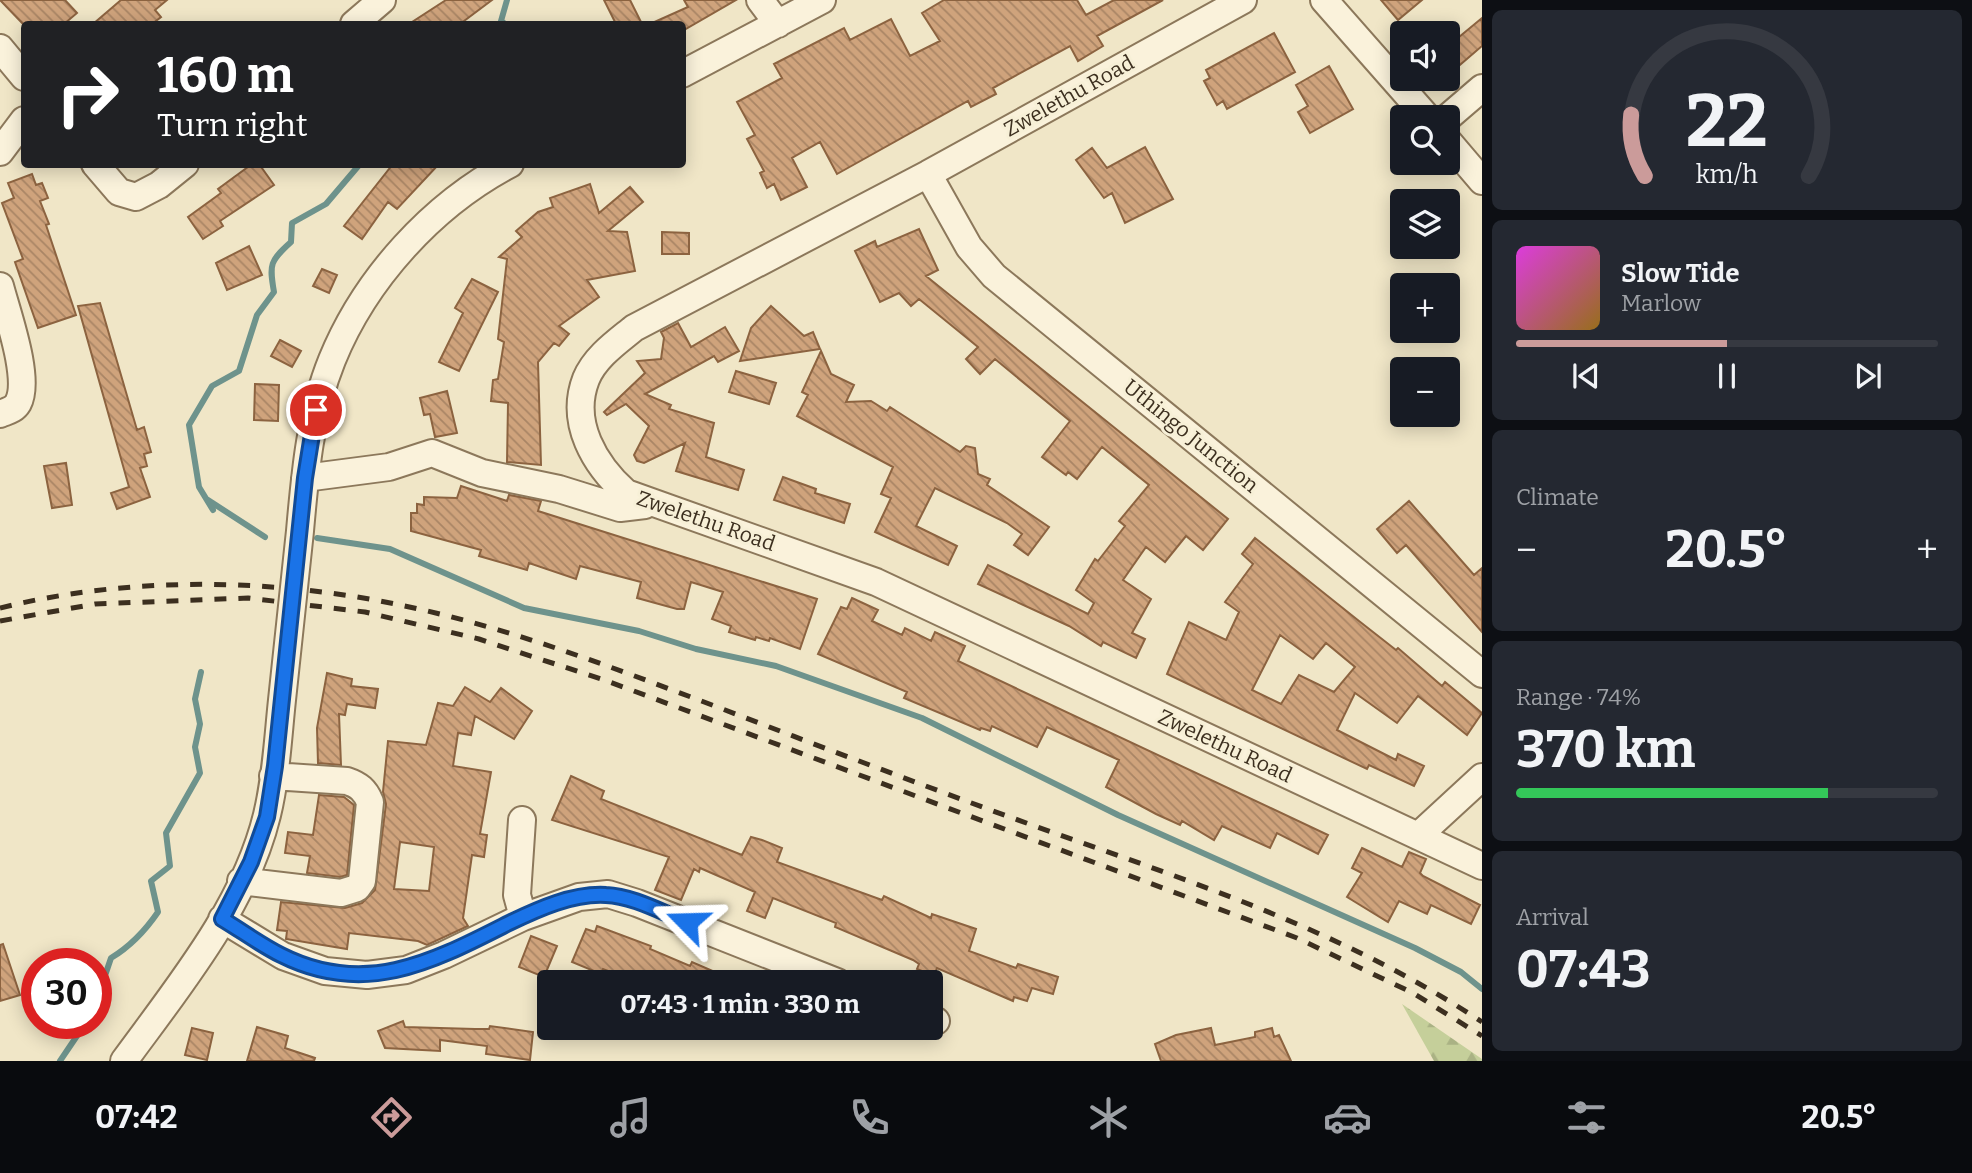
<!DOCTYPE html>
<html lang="en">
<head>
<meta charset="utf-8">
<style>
	body { margin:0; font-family:Bitter,serif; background:#242831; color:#f1f3f6; height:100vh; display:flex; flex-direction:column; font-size:26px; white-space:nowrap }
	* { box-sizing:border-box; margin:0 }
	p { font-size:23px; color:#9ea1a6 }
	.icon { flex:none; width:38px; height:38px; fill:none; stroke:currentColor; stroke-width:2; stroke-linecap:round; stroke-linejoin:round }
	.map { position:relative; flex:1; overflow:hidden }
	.drawer { display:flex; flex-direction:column; gap:10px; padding:10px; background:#0d0f14; width:490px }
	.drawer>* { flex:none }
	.guide { position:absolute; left:21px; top:21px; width:665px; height:147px; border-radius:7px; box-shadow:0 4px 18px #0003; background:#202124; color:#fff; overflow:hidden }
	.tools { position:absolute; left:1390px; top:21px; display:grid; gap:14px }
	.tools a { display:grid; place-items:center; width:70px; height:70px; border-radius:7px; background:#171b24; box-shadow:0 4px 18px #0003; font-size:35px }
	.speed { position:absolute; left:21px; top:948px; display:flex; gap:14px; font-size:35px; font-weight:700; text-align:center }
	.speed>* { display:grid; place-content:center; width:91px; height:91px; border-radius:50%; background:#171b24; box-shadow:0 4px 18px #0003; line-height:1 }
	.speed .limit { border:10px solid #d22; background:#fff; color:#111 }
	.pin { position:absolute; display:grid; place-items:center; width:60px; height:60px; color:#fff; margin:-30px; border:4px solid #fff; border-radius:50%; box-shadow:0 2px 7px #0007 }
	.me { position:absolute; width:77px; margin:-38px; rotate:292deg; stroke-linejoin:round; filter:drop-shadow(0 0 5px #0008) }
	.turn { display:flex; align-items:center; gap:24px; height:147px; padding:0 21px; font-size:32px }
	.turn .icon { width:91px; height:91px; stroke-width:2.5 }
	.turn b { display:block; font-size:49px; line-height:60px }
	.big { font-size:52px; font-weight:700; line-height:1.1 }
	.drawer .tile { flex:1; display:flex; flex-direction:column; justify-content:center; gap:10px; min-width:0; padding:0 24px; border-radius:10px; background:#242831 }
	.drawer .dial { align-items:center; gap:0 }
	.dial svg { height:182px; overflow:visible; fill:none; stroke:#363941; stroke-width:7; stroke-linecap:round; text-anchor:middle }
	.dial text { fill:#f1f3f6; stroke:none }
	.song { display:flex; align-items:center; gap:21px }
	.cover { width:84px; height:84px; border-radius:10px; background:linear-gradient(135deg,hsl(300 70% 55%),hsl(40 70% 35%)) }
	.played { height:7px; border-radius:4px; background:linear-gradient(90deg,#cb9b9a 50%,#363941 50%) }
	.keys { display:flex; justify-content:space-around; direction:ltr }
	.heat { display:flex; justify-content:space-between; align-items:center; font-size:38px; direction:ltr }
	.charge { height:10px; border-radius:5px; background:linear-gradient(90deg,#34c759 74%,#363941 0) }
	.trip { position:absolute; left:537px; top:970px; width:406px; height:70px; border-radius:7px; background:#171b24; box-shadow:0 4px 18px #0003; font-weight:700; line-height:70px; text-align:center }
	.dock { display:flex; height:112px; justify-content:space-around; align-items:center; background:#090b0e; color:#9ea1a6 }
	.dock .icon { width:49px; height:49px }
	.dock .on { color:#cb9b9a }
	.dock b { font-size:32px; color:#f1f3f6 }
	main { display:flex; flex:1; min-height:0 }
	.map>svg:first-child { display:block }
	.forest { fill:url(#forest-firs) }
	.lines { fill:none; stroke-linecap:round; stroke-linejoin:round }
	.stream { stroke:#6e938c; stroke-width:6 }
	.building { fill:url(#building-back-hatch); stroke:#8c6340; stroke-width:2; fill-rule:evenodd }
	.minor-casing { stroke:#8c785b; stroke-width:30 }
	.minor { stroke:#faf2db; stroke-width:26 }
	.rail { stroke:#3c2f1f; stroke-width:5; stroke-dasharray:12 12; stroke-linecap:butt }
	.route-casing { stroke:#114b97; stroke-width:18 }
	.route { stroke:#1a73e8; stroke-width:12 }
	.labels { text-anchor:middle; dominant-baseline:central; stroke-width:6; stroke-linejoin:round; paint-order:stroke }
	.street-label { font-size:21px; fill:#3c2f1f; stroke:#f7f0d7 }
</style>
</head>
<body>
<main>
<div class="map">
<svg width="1482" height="1061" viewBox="0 0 1482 1061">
	<defs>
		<pattern id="forest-firs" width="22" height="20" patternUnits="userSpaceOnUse" patternTransform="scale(1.75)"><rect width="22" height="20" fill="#c5cf9a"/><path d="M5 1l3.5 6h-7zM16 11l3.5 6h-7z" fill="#aab284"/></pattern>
		<pattern id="building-back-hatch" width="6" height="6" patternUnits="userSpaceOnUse" patternTransform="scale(1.75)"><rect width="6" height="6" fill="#cfa37c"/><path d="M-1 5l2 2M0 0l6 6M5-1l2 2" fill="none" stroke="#a98565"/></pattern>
	</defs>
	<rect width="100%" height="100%" fill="#f0e6c7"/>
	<path class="forest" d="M1402 1004 1482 1059V1061H1434Z"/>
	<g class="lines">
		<path class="stream" d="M505 24 501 21 507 0
			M208 500 265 537
			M213 510 199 487 189 425 212 386 239 371 257 315 274 292C269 264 270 261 291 242L292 223 326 204 360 164
			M317 538 390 549 524 608 639 631 696 649 776 666 922 718 1118 815 1415 948 1461 972 1482 989
			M96 1002 111 958C131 946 145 931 158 912L151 881 170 866 166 833 200 773 195 747 200 724 195 699 201 672
			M60 1061 85 1024"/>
	</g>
	<path class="building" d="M0 0H65L77 13 64 24H23Z
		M121 0H167L155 10 161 17 152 24H93Z
		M446 0H492L460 24H409Z
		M604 0H630L642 24H616Z
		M684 0H736L684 30 682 24H650L688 7Z
		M944 0H1077L1086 15 1114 0H1163L1097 36 1103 46 1078 61 1070 46 993 88 996 94 971 107 968 101 837 174 820 142 792 158 807 187 781 200 774 184 767 188 760 173 764 171 747 139 755 135 737 102 782 78 774 64 844 28 850 40 891 19 910 56 940 41 922 13Z
		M1381 0H1422L1398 20Z
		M1482 18V46L1447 76V47Z
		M1274 33 1295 72 1227 109 1223 101 1217 105 1204 81 1210 78 1206 70Z
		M1329 66 1353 109 1310 133 1298 112 1308 106 1296 85Z
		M1145 147 1173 199 1125 223 1112 193 1104 198 1076 160 1092 148 1107 168Z
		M252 164H259L274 185 220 221 223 226 203 239 188 217 221 193 218 189Z
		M393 164H439L397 209 388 202 362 239 344 226Z
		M32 174 36 185 42 183 48 198 40 201 49 224 46 225 76 315 38 328 15 262 23 259 2 203 14 198 8 183Z
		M590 184 599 213 630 187 643 202 608 231 627 232 635 271 587 280 599 297 559 326 569 334 559 346 554 343 538 362 541 465 507 462 508 403 491 401 493 380 498 379 504 342 498 339 507 259 499 257 522 237 516 231 538 212 553 207 550 198Z
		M919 229 938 270 926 276 1228 519 1203 550 1186 536 1165 562 1146 547 1123 580 1151 599 1132 633 1145 639 1136 658 1103 642 1101 646 1069 626 978 584 988 565 1088 614 1094 603 1076 590 1095 559 1098 561 1125 526 1119 521 1149 485 1102 447 1077 479 1068 472 1066 475 1042 457 1070 421 995 359 980 374 966 359 978 347 919 299 911 306 899 293 880 302 855 251 875 241 877 247Z
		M662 232 689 233V254H662Z
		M249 246 262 275 227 290 216 263Z
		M322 269 337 275 329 293 313 286Z
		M472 279 498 292 459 371 439 362 463 313 455 308Z
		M100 303 137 430 144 427 151 452 144 454 147 466 140 468 150 497 117 509 111 493 129 487 78 306Z
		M771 306 804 336 813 332 820 349 740 361 751 328Z
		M678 323 691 347 725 327 739 351 718 362 714 356 645 394 671 405 669 409 714 423 706 457 744 470 738 490 676 471 685 443 644 463 637 461 634 455 649 426 626 404 607 415 604 412 645 373 637 361 661 359 664 338 661 332Z
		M280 340 301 351 292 367 271 356Z
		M821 351 831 374 854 385 846 402 871 401 887 411 890 407 960 452 966 446 975 448 978 474 990 479 987 485 1049 527 1028 555 1014 545 1022 534 1007 523 935 488 916 526 957 546 948 565 875 532 891 498 881 494 893 467 797 416 808 395 802 392Z
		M736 371 776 383 769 404 729 392Z
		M255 384 279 385 278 421 254 420Z
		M447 391 457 433 435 437 430 414 424 415 420 398Z
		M66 463 72 505 52 508 44 466Z
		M783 477 816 489 815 493 850 504 844 523 774 500Z
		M461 486 507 501 509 495 541 501 538 511 817 599 800 649 770 638 769 641 756 637 755 640 729 632 731 626 712 619 723 592 691 582 684 609H677L637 598 641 582 580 566 576 579 529 563 527 570 479 556 481 550 411 531V513H417V504L424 505V497L457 498Z
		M1409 501 1474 575 1482 568V632L1406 545 1397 553 1377 529Z
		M1255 538 1359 621 1396 650 1398 648 1442 686 1445 682 1482 713 1467 735 1418 696 1397 723 1355 693 1337 730 1396 760 1398 754 1424 766 1414 786 1369 765 1367 769 1167 674 1189 622 1226 640 1239 612 1225 602 1253 564 1242 554ZM1280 635 1313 659 1326 643 1355 667 1334 692 1299 675 1281 704 1252 690Z
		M852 598 878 610 872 621 902 635 905 628 931 641 935 632 965 646 958 661 1328 835 1318 854 1277 833 1270 848 1222 826 1214 840 1182 821 1180 825 1156 814 1106 787 1119 760 1082 743 1047 727 1037 747 992 726 990 731 981 728 980 730 904 698 907 692 818 654 841 607 847 609Z
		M327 673 352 679 351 686 378 689 375 708 347 704 345 715 339 714 341 765 318 763 317 728Z
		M465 687 490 702 501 688 532 711 514 739 475 716 471 735 458 733 453 766 491 772 480 834 487 835 484 857 472 855 463 918 468 926 427 945 418 941 349 933 347 949 286 939 287 931 277 930 281 902 345 908 362 903 375 890 386 804 383 792 388 741 426 745 438 703 453 706ZM400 842 434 847 429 891 394 889Z
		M571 776 604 791 601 799 742 855 751 837 762 840 782 848 777 862 882 900 884 896 931 918 932 914 976 929 969 951 1016 968 1018 964 1058 977 1053 994 1032 988 1027 1001 1014 997 1013 1001 937 968 934 976 917 969 919 964 913 960 835 927 836 923 773 898 765 918 747 911 755 892 700 868 699 872 694 869 681 900 655 890 669 857 552 820Z
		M319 795 344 797 354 805 347 875 340 877 307 873 310 856 285 853 288 832 313 835Z
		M1362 848 1402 867 1409 852 1426 859 1420 873 1423 876 1480 905 1471 924 1431 905 1427 914 1399 901 1388 922 1347 897 1362 873 1352 868Z
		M597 926 651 946 650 949 690 966 692 962 738 982H637L603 969 601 974 572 962 586 929 595 932Z
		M531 936 557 946 544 977 519 967Z
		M3 944 20 995 0 1001V945Z
		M403 1021 405 1027 475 1029H489L490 1026 533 1032 530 1060 486 1054 487 1046 440 1040V1051L385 1048 378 1031Z
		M257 1027 288 1036 285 1048 315 1058 314 1061H247Z
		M192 1028 213 1033 207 1060 185 1055Z
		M1211 1028 1215 1045 1255 1037V1032L1272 1028 1274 1037 1279 1035 1291 1061H1161L1155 1044 1176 1035Z"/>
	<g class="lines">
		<g class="minor-casing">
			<path id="minor" d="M760 0 778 24
				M1243 0 928 174 634 328C617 342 595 357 586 379 569 423 595 465 626 493L876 582 1482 866
				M1324 0 1427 117
				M354 24 382 0
				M0 48 24 77
				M682 74 822 0
				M1447 118 1482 88
				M1447 140 1482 181
				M0 152 24 120
				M95 164 119 192 136 197 159 185 185 164
				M928 174 969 247 994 276 1482 674
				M0 286C7 313 31 379 18 403 14 410 7 411 0 414
				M305 478 389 467 432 453 482 473 559 489 620 508 645 505
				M522 820 517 895 523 917
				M1418 836 1482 777
				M241 881 341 893 357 888 362 881 370 802C365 790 359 785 347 781L273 776
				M222 919 283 956 325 971 367 975 406 970 444 955 523 917 579 897 608 894 637 903 837 982
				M931 1019 936 1021
				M124 1061C178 987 245 906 267 815 276 778 278 738 282 700 288 644 294 588 300 531 305 474 310 414 332 360 365 279 432 205 510 164"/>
		</g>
		<use href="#minor" class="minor"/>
		<path class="rail" d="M0 608C133 575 280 578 414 608 519 631 619 670 720 708 808 742 896 775 985 808 1153 870 1332 922 1482 1022
			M0 621 95 604 248 598 365 612 479 639 607 681 1297 938 1413 993 1482 1036"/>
	</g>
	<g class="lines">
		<g class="route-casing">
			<path id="route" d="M316 410 305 478 275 766 267 817 251 862 222 919C242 931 261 945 281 955 366 998 434 961 509 923 538 909 573 893 606 895 633 896 663 913 687 922"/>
		</g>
		<use href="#route" class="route"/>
	</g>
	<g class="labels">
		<g class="street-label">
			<text transform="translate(1069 96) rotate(-29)">Zwelethu Road</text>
			<text transform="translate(1191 436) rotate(39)">Uthingo Junction</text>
			<text transform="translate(706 521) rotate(19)">Zwelethu Road</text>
			<text transform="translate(1225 746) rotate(25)">Zwelethu Road</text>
		</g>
	</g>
</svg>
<div class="tools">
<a><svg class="icon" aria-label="sound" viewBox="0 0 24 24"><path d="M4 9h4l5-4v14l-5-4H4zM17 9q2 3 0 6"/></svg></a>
<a><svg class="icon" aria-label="search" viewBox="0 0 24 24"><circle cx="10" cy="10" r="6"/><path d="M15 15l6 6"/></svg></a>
<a><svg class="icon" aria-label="layers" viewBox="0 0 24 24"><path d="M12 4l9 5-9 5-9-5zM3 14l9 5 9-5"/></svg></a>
<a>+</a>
<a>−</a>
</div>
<div class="speed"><div class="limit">30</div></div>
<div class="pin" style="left:316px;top:410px;background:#d93025"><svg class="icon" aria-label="arrive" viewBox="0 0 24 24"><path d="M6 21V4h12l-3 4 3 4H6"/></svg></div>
<svg class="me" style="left:687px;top:922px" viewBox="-20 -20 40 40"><path d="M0-17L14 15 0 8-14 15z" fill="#1a73e8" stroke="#fff" stroke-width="4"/></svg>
<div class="trip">07:43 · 1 min · 330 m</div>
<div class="guide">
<div class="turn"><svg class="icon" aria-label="right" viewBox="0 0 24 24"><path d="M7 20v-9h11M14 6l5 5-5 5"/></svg><div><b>160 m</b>Turn right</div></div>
</div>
</div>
<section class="drawer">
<div class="tile dial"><svg viewBox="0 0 100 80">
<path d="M14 69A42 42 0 1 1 86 69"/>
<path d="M14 69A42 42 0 0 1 8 42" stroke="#cb9b9a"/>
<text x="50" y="56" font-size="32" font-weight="700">22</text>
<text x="50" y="72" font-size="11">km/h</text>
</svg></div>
<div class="tile">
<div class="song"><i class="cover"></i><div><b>Slow Tide</b><p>Marlow</p></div></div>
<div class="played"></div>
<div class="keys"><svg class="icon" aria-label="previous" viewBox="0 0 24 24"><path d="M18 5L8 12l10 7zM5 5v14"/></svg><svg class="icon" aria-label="pause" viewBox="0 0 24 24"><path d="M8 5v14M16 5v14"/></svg><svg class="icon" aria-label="next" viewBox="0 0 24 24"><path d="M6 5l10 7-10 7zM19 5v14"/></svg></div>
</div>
<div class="tile"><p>Climate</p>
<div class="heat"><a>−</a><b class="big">20.5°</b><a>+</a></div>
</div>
<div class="tile"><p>Range · 74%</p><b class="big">370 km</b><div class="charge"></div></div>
<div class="tile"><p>Arrival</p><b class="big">07:43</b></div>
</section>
</main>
<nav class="dock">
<b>07:42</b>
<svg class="icon on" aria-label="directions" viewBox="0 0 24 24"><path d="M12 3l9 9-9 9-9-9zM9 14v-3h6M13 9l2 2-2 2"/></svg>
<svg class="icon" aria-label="music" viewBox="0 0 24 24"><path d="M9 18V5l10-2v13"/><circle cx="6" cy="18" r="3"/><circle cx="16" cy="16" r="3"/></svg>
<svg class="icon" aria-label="phone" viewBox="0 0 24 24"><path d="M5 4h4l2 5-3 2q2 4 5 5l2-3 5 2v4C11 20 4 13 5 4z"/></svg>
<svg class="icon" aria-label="climate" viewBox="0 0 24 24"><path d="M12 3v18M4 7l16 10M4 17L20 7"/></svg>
<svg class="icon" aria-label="car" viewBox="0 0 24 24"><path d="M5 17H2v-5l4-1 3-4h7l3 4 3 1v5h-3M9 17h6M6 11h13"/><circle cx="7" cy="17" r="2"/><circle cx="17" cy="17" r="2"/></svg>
<svg class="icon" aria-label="filters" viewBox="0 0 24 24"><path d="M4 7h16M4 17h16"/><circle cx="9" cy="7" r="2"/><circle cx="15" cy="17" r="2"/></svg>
<b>20.5°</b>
</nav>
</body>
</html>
